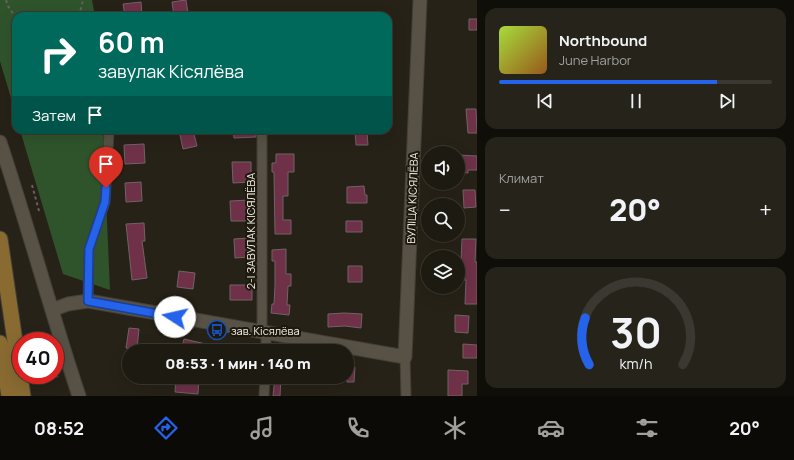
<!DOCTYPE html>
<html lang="ru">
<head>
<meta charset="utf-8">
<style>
	body { margin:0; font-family:Manrope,sans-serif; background:#25231a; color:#f1f3f6; height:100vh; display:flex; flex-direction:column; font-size:15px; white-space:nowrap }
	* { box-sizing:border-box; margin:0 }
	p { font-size:13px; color:#a0a19f }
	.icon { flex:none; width:22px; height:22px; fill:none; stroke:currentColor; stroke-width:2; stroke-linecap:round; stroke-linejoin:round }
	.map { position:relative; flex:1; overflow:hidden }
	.details { display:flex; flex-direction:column; gap:8px; padding:8px; background:#100e09; width:317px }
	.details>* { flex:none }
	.hud { position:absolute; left:12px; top:12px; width:380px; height:122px; border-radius:12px; box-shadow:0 4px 16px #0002,0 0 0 1px #3b3831; background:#00695c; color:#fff; overflow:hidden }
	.controls { position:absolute; left:421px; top:146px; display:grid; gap:8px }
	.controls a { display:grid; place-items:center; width:44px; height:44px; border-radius:50%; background:#1d1a11; box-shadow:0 4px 16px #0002,0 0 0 1px #3b3831; font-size:20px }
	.speed { position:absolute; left:12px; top:332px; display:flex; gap:8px; font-size:20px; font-weight:700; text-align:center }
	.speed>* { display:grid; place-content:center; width:52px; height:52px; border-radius:50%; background:#1d1a11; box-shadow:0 4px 16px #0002,0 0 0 1px #3b3831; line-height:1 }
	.speed .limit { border:6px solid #d22; background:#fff; color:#111 }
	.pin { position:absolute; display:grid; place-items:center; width:34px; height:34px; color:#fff; margin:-41px -17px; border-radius:50% 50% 50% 0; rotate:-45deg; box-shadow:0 0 4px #0007 }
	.pin .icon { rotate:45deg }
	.me { position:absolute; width:44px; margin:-22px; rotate:280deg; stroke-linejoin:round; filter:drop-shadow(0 0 3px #0008) }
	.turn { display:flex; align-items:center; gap:14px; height:84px; padding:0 20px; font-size:18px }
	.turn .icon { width:52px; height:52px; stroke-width:2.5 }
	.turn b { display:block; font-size:28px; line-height:34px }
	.then { display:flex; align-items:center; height:38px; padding:0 20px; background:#0003; gap:8px; font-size:15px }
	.big { font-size:30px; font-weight:800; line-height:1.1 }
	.details .card { flex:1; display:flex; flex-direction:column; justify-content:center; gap:6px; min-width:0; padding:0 14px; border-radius:12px; background:#25231a }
	.details .dial { align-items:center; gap:0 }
	.dial svg { height:104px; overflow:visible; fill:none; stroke:#3b3831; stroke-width:7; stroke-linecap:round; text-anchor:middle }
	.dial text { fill:#f1f3f6; stroke:none }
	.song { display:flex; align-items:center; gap:12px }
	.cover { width:48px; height:48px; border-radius:6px; background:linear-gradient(135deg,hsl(80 70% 55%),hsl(30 70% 35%)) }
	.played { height:4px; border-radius:2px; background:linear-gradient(90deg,#2563eb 80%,#3b3831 80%) }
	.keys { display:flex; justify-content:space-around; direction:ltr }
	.heat { display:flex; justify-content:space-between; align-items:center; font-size:22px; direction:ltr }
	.trip { position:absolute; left:122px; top:344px; width:232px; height:40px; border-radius:20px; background:#1d1a11; box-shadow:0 4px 16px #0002,0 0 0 1px #3b3831; font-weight:800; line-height:40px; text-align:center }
	.tab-bar { display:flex; height:64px; justify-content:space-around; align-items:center; background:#0c0a07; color:#a0a19f }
	.tab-bar .icon { width:28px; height:28px }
	.tab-bar .current { color:#2563eb }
	.tab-bar b { font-size:18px; color:#f1f3f6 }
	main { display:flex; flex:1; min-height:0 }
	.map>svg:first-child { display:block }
	.green { fill:#2f542c }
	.building { fill:#6e3148; stroke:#726267 }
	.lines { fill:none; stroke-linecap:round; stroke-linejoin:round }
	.street-casing { stroke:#433f36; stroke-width:11 }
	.secondary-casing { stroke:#433f36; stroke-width:15 }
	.primary-casing { stroke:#433f36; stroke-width:17 }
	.path { stroke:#666258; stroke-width:2; stroke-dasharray:3 3; stroke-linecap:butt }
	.street { stroke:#575245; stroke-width:9 }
	.secondary { stroke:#575245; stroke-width:13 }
	.primary { stroke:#896b32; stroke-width:15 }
	.route-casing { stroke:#184099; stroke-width:10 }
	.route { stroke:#2563eb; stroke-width:7 }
	.labels { text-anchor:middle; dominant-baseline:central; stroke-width:4; stroke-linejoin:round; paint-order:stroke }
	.street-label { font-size:11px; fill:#f6f3eb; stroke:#1d190e }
	.poi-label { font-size:11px; fill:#f6f3eb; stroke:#1d190e; text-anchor:start }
</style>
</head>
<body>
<main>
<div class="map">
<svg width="477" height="396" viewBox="0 0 477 396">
	<rect width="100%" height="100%" fill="#272217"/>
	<path class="green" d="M0 0H92L95 16H16V115L0 61Z
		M20 130H103L110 290 63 274Z"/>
	<path class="building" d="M186 0 188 13 174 16 172 2Z
		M141 2 142 16H125L123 4Z
		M469 19H477V30H469Z
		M466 109H476L477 133H468Z
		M179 130H193L197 146 183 149Z
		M233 130H256V137L234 138Z
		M355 132H367L368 145H356Z
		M144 144 145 163 125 164 124 145Z
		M276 154H294V172H288V196H283V220H291V234H275L274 172H272V163H276Z
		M458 155 477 156V170H468V173L458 172Z
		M232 162H251V182L233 183Z
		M141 182 142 201 126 202 125 183Z
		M364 186 365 195H367V203H347V187Z
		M463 190H475L476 207 464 208Z
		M250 200 251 221H231L230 201Z
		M346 221H362V232H346Z
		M144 223 145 241H142L147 278 132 280 126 224Z
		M249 238V257L235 258 234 239Z
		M462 239H476L475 262H477V304H465L466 280H460V262H461Z
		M286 249V274H291V286H288L287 305H290L289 315 271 313 272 304H274L275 285V261H272V250Z
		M348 266H362V282H348Z
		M179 271 195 273 193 289 177 287Z
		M230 285H252V300H230Z
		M344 313 362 314 361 328 345 326 328 327V314Z
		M455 315 469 316 468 333 455 332Z
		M129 328 139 329 137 349 126 348Z
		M184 339 206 344 205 351H181Z
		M463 344 477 345V358H463Z
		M347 366 355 367 354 382H347Z
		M448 370 468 371V384H462V396H448Z
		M176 377 199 379 198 394 175 392Z
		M275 377H281L280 396H273Z"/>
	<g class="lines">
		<g class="street-casing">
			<path id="street" d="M88 301 89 249 105 202 109 132 108 130
				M262 332V130
				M266 351V333
				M405 357 406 396
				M264 396 265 377"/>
		</g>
		<g class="secondary-casing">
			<path id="secondary" d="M0 142C28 226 51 312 79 396
				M52 310 68 304 88 301 405 357 420 0"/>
		</g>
		<g class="primary-casing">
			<path id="primary" d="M0 239 23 396
				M0 343 9 396"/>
		</g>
		<path class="path" d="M6 0 8 6 16 18
			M79 16 83 0
			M32 185 39 211
			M44 381 60 375"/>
		<use href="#street" class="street"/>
		<use href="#secondary" class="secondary"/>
		<use href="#primary" class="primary"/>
	</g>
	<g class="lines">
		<g class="route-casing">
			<path id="route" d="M106 188 105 202 89 249 88 301 175 317"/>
		</g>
		<use href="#route" class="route"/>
	</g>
	<defs>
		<g id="bus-ring" transform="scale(1)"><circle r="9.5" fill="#1d190e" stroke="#1a4fb4" stroke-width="1.5"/><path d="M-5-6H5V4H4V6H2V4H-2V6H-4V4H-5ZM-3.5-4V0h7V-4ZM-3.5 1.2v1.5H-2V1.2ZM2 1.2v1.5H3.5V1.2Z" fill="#1a4fb4"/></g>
	</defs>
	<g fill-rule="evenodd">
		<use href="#bus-ring" x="217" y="330"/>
	</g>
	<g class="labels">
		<g class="street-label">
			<text transform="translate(412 198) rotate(-88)">ВУЛІЦА КІСЯЛЁВА</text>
			<text transform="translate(250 231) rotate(-90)">2-І ЗАВУЛАК КІСЯЛЁВА</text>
		</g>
		<g class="poi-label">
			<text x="231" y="330">зав. Кісялёва</text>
		</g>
	</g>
</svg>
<div class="controls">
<a><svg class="icon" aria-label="sound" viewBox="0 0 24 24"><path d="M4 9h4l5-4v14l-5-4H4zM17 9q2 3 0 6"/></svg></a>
<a><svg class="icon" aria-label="search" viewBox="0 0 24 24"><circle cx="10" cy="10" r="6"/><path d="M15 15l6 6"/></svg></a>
<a><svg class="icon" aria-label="layers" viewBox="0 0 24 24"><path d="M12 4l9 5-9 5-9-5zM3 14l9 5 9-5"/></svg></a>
</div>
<div class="speed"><div class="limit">40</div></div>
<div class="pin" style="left:106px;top:188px;background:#d93025"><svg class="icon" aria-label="arrive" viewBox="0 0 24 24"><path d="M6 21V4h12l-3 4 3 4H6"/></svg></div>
<svg class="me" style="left:175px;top:317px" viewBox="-20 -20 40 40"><circle r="19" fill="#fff"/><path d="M0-13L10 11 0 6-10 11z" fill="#2563eb"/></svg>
<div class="trip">08:53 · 1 мин · 140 m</div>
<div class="hud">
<div class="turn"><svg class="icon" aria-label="right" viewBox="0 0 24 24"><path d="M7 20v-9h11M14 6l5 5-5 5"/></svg><div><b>60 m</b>завулак Кісялёва</div></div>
<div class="then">Затем<svg class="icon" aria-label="arrive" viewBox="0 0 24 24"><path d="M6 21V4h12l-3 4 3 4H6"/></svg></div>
</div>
</div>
<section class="details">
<div class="card">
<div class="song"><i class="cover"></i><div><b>Northbound</b><p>June Harbor</p></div></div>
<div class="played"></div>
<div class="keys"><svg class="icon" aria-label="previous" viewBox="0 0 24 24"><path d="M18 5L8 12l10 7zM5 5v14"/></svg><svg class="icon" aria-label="pause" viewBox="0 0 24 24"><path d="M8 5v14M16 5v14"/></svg><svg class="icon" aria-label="next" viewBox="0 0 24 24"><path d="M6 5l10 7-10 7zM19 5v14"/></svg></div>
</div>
<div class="card"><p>Климат</p>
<div class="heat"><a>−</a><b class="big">20°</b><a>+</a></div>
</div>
<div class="card dial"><svg viewBox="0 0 100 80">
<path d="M14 69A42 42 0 1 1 86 69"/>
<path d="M14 69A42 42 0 0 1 11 33" stroke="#2563eb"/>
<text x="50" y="56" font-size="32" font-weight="700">30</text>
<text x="50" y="72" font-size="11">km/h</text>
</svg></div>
</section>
</main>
<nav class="tab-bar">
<b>08:52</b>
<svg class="icon current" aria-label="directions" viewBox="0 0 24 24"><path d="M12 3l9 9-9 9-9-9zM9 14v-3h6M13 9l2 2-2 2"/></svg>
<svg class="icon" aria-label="music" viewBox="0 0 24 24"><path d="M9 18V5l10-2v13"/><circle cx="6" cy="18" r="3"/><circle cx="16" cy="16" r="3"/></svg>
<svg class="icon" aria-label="phone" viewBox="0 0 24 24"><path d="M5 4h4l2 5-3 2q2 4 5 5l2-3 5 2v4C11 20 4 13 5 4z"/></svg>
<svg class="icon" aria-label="climate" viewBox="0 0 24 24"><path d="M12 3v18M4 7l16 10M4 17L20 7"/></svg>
<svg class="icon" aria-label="car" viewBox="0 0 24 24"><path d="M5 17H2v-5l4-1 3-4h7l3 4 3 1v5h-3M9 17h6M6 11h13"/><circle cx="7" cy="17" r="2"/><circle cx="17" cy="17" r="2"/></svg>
<svg class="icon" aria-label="filters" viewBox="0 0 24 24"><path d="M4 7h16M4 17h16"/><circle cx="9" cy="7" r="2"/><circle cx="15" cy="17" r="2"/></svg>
<b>20°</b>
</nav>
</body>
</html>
